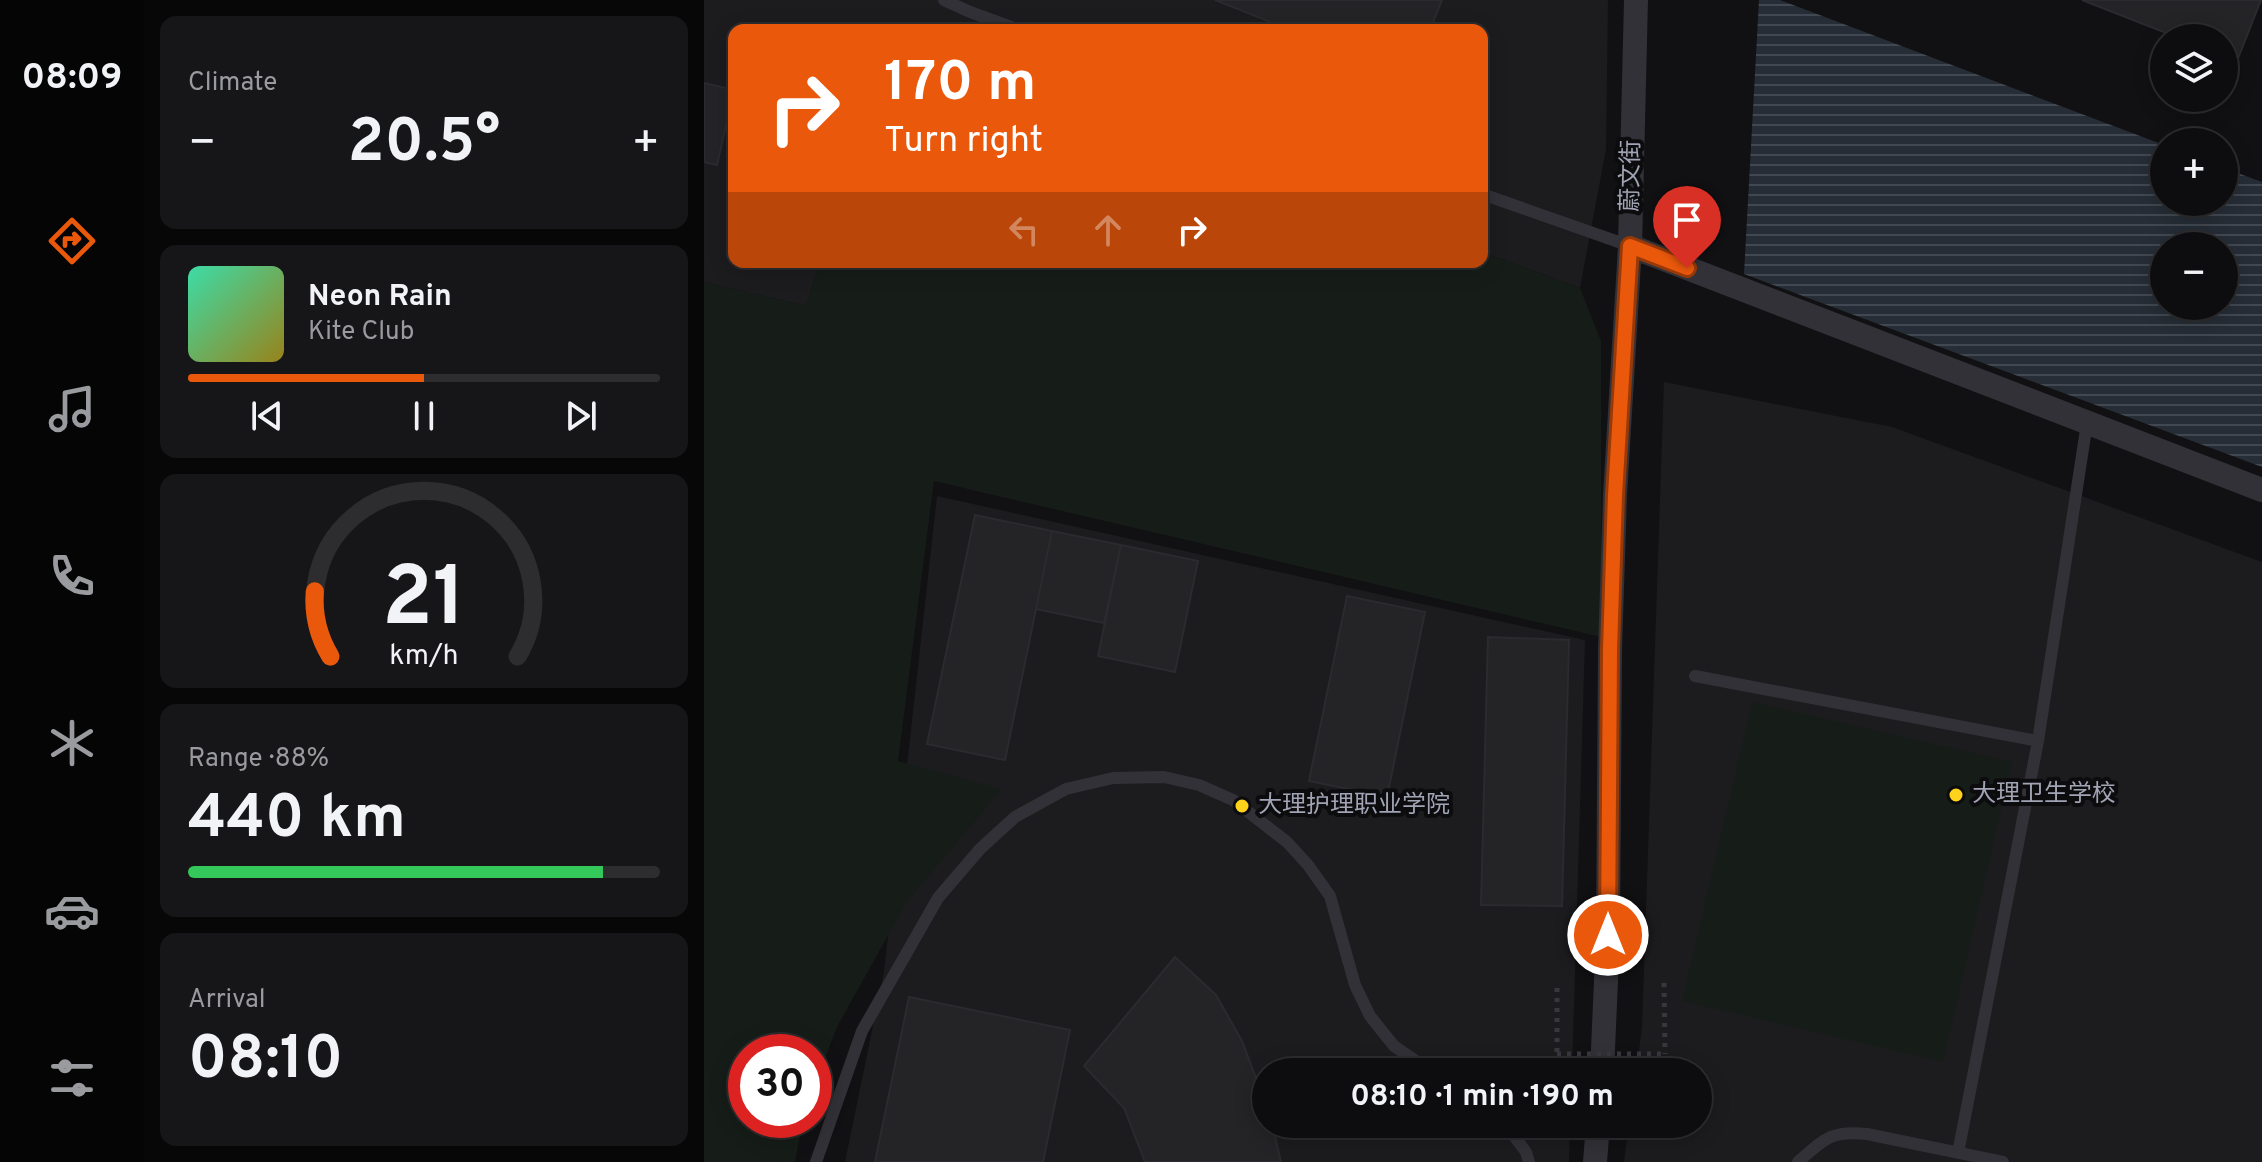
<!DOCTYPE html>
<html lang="en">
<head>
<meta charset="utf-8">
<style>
	body { margin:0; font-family:Overpass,"Noto Sans SC",sans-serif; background:#161517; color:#f1f3f6; height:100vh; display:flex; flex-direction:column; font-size:30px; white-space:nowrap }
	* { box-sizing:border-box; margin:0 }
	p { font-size:26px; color:#9a9b9e }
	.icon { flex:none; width:44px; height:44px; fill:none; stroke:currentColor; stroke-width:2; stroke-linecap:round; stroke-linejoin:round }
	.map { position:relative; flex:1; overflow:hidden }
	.panel { display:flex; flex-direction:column; gap:16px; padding:16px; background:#070708; width:560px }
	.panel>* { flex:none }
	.guide { position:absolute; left:24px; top:24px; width:760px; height:244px; border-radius:16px; box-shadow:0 4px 20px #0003,0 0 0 2px #2d2c2e; background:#ea580c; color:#fff; overflow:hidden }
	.controls { position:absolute; left:1446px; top:24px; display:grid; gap:16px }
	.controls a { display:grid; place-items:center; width:88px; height:88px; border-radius:50%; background:#0d0c0e; box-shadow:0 4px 20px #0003,0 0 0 2px #2d2c2e; font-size:40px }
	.speed { position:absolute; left:24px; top:1034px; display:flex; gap:16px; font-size:40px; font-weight:700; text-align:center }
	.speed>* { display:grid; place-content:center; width:104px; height:104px; border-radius:50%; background:#0d0c0e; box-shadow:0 4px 20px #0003,0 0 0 2px #2d2c2e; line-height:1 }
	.speed .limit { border:12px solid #d22; background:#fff; color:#111 }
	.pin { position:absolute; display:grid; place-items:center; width:68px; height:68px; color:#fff; margin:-82px -34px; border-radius:50% 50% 50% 0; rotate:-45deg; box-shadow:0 0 8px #0007 }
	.pin .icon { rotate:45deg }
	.me { position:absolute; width:88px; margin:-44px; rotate:0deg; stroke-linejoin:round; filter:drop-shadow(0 0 6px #0008) }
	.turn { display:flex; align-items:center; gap:28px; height:168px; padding:0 24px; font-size:36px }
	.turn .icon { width:104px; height:104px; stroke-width:2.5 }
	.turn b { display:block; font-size:56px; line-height:68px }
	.lanes { display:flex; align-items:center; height:76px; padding:0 24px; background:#0003; justify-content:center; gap:40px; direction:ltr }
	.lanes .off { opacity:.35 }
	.big { font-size:60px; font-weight:700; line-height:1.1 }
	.panel .widget { flex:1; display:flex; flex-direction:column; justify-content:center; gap:12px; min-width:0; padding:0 28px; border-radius:16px; background:#161517 }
	.panel .dial { align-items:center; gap:0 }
	.dial svg { height:208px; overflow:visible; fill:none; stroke:#2d2c2e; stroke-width:7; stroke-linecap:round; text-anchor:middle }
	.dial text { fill:#f1f3f6; stroke:none }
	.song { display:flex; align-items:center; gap:24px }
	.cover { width:96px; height:96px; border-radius:12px; background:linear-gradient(135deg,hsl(160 70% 55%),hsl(50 70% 35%)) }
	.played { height:8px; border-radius:4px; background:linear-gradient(90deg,#ea580c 50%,#2d2c2e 50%) }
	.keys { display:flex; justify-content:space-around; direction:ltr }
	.heat { display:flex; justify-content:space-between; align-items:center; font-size:44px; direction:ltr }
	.charge { height:12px; border-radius:6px; background:linear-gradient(90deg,#34c759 88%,#2d2c2e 0) }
	.trip { position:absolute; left:548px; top:1058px; width:460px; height:80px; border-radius:40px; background:#0d0c0e; box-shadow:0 4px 20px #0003,0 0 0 2px #2d2c2e; font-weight:700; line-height:80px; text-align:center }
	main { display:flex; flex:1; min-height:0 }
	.tab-bar { display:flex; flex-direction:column; width:144px; justify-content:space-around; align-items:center; background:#050506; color:#9a9b9e }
	.tab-bar .icon { width:56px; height:56px }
	.tab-bar .current { color:#ea580c }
	.tab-bar b { font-size:36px; color:#f1f3f6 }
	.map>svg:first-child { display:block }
	.built { fill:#1c1c1f }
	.green { fill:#161d18 }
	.water { fill:url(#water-rules); fill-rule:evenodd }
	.building { fill:#242326; stroke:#2b2a2e; stroke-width:2 }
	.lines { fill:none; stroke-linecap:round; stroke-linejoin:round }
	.path { stroke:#37383e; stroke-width:5; stroke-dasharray:4 6; stroke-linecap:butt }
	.lane { stroke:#313137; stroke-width:12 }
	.street { stroke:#313137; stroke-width:24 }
	.path-bridge { stroke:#37383e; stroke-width:5; stroke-dasharray:4 6; stroke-linecap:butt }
	.route-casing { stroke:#983908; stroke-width:20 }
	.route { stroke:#ea580c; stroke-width:14 }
	.poi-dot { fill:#ffd21b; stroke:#0c0b0d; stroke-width:3 }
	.labels { text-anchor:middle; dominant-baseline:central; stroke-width:8; stroke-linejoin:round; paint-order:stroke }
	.street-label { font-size:24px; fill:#a0a4b4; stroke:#0c0b0d }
	.poi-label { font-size:24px; fill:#a0a4b4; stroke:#0c0b0d; text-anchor:start }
</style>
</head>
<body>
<main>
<nav class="tab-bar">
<b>08:09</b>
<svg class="icon current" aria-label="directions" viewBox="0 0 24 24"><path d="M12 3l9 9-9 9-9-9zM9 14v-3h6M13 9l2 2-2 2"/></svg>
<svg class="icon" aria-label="music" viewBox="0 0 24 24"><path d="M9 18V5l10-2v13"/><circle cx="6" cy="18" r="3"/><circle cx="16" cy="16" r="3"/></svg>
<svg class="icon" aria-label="phone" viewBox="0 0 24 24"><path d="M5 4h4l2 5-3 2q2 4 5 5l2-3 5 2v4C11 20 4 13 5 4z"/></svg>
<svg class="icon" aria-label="climate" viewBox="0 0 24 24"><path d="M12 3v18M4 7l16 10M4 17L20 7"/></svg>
<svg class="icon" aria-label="car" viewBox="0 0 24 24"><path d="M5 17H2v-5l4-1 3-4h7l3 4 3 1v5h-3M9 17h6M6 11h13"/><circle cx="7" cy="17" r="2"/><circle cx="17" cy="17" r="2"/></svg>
<svg class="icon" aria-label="filters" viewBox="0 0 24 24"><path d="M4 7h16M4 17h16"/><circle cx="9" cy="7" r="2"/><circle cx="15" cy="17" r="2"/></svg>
</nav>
<section class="panel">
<div class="widget"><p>Climate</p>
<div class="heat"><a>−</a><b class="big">20.5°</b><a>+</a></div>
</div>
<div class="widget">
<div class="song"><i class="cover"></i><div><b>Neon Rain</b><p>Kite Club</p></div></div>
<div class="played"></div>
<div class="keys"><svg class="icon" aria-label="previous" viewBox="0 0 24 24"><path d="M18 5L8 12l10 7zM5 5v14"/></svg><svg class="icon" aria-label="pause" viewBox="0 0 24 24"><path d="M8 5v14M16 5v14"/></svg><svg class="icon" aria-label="next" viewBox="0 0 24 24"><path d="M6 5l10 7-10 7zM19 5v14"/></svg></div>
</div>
<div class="widget dial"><svg viewBox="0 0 100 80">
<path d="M14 69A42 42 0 1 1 86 69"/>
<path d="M14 69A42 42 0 0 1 8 44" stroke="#ea580c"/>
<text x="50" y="56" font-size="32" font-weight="700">21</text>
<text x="50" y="72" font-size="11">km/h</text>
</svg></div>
<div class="widget"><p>Range · 88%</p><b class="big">440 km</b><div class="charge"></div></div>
<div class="widget"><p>Arrival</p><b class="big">08:10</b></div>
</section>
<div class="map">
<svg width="1558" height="1162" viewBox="0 0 1558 1162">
	<defs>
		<pattern id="water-rules" width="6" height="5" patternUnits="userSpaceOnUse" patternTransform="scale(2)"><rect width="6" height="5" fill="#262d36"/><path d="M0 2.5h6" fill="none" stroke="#424851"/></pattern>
	</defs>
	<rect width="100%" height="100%" fill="#111012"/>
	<path class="built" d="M0 0H904L902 149 876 288 778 252V30H30V262H116L102 306 0 282Z
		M960 382 1188 427 1558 562V1162H920L925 1124H994V1072H932L938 1028Z
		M233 496 881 640 868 1072H562V1124H866L865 1162H141L180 972Z"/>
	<path class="green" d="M778 252 876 288 897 341V637L230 481 194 761 298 789 202 903 133 1027 110 1087V1052H42V1120H99L91 1162H0V282L102 306 116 262H778Z
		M1048 702 1308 762 1239 1062 978 1001Z"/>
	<path class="water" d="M1055 0H1076L1460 145V202H1520V168L1558 182V467L1040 274ZM1460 246H1520V306H1460Z"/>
	<path class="building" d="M511 0H738L726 30H587Z
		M1378 0H1557L1533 61 1520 56V38H1475Z
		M0 83 30 90 13 165 0 162Z
		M271 515 348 531 301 760 223 744Z
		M348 531 417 545 400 623 332 609Z
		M417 545 494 561 471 672 394 656Z
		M643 596 721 612 683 797 605 781Z
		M784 637 865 640 858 906 777 905Z
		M471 957 512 995 538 1041 562 1105V1124H568L577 1162H441L420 1108 380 1066Z
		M205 997 366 1030 339 1162H171Z"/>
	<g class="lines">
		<path class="path" d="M960 983 961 1054
			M853 988V1054"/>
		<path class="lane" d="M240 0 266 12 316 30
			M778 194 926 246
			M991 676 1334 741
			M801 1124 822 1152 825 1162
			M1254 1153 1334 741 1383 423
			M112 1162 158 1031 234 898 276 849 311 817 362 789 409 778 460 777 495 785 529 800 583 842 604 865 626 896 651 985 666 1016 690 1046 728 1072
			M1094 1162C1120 1139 1127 1130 1163 1134L1299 1162"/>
		<path class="street" d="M926 246 1558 490
			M898 1072 904 935 906 650 911 495 926 246 932 0
			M891 1162 894 1124"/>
		<path class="path-bridge" d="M853 1054H961"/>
	</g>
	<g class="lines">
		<g class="route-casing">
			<path id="route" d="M904 935 906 650 911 495 926 246 983 268"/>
		</g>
		<use href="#route" class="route"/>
	</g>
	<g class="poi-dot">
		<circle cx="1252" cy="795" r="8"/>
		<circle cx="538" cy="806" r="8"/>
	</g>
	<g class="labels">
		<g class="street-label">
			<text transform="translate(928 176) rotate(-89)">蔚文街</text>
		</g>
		<g class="poi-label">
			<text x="1268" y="795">大理卫生学校</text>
			<text x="554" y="806">大理护理职业学院</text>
		</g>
	</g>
</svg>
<div class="controls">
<a><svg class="icon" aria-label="layers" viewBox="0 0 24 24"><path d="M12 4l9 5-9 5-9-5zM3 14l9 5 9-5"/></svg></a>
<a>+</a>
<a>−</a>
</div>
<div class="speed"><div class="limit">30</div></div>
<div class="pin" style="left:983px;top:268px;background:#d93025"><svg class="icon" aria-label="arrive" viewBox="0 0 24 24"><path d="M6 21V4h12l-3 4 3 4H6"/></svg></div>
<svg class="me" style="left:904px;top:935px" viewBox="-20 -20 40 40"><circle r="17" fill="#ea580c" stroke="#fff" stroke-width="3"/><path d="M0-11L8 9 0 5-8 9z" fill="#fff"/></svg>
<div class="trip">08:10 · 1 min · 190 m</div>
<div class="guide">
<div class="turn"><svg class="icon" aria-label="right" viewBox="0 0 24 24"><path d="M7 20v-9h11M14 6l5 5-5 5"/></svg><div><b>170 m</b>Turn right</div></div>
<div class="lanes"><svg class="icon off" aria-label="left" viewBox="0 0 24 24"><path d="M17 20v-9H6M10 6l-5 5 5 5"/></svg><svg class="icon off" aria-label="ahead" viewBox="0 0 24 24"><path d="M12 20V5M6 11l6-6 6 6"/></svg><svg class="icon" aria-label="right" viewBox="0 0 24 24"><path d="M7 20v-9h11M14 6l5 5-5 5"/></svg></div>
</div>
</div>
</main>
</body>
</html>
